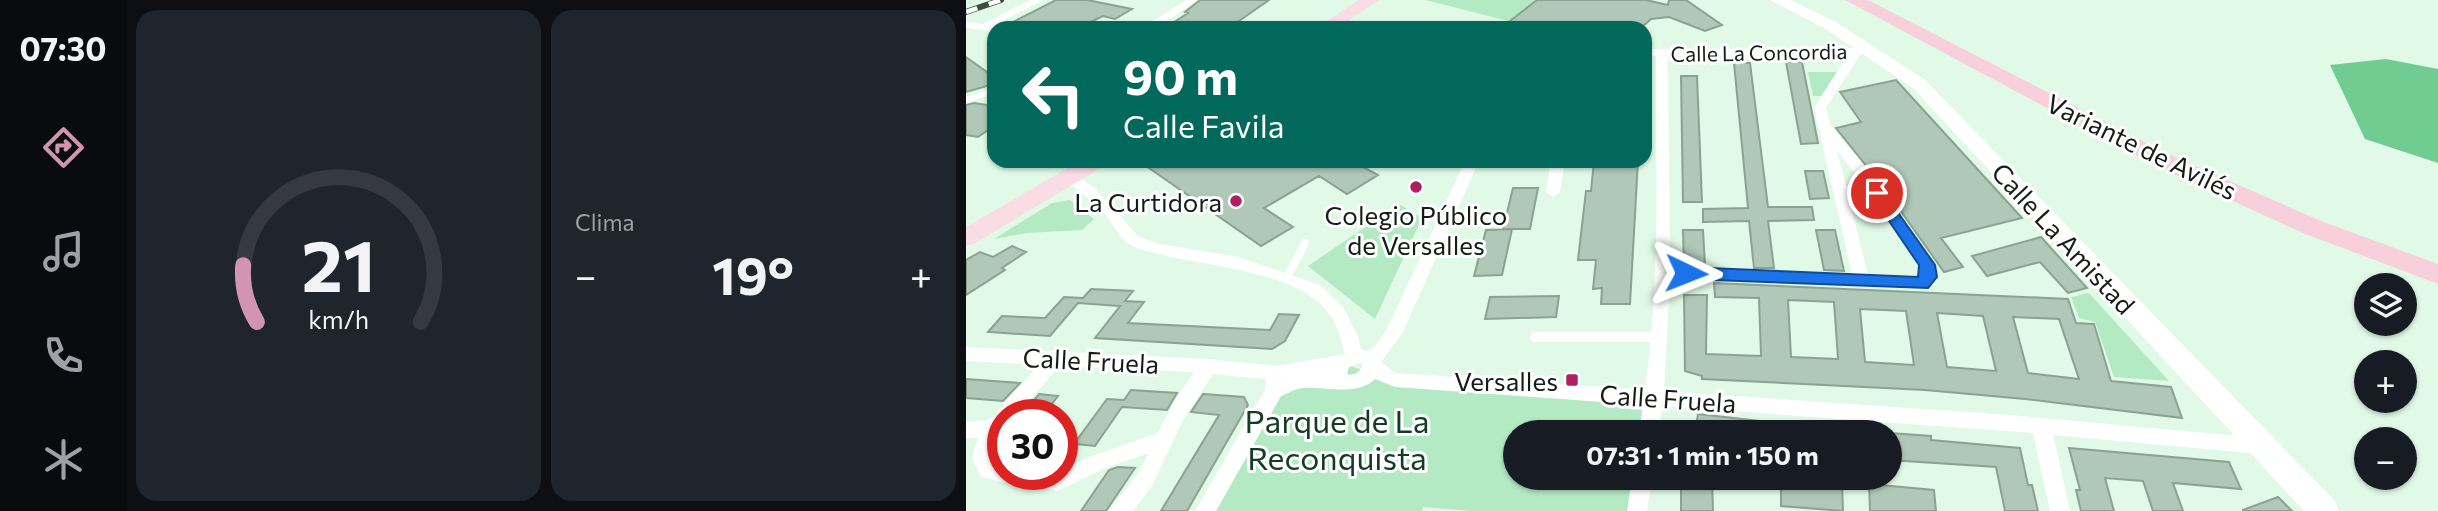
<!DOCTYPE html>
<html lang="es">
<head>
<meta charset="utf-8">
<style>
	body { margin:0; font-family:Commissioner,sans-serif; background:#20242c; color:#f1f3f6; height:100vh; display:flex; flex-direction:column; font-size:26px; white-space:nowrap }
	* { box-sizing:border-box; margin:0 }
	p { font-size:23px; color:#9ea1a6 }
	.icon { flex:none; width:38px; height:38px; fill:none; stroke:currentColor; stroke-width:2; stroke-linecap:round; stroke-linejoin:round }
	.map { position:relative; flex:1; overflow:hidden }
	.sheet { display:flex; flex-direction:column; gap:10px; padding:10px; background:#0d0f14; width:840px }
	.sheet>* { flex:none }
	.guide { position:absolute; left:21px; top:21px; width:665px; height:147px; border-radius:21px; box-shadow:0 2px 5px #0004; background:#00695c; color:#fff; overflow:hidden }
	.buttons { position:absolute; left:1388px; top:273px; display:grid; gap:14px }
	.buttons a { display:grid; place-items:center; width:63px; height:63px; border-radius:50%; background:#171b24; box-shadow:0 2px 5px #0004; font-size:35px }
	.speed { position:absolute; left:21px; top:399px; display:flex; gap:14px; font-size:35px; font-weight:700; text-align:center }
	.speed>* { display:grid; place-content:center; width:91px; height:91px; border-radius:50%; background:#171b24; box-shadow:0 2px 5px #0004; line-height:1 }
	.speed .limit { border:10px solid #d22; background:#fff; color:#111 }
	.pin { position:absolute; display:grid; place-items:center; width:60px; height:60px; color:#fff; margin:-30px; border:4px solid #fff; border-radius:50%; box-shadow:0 2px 7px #0007 }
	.me { position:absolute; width:77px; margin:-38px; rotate:92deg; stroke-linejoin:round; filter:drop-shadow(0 0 5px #0008) }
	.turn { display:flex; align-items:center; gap:24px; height:147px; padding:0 21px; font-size:32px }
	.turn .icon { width:91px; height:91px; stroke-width:2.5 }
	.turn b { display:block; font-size:49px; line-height:60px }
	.big { font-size:52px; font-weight:700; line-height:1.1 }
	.sheet .tile { flex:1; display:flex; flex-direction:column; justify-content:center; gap:10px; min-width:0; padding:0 24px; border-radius:21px; background:#20242c }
	.sheet .dial { align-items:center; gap:0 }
	.dial svg { height:182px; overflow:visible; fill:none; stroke:#363941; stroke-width:7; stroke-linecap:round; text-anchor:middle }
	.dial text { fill:#f1f3f6; stroke:none }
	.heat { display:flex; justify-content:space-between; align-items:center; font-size:38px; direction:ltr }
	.sheet .tiles { flex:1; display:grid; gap:10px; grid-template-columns:repeat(2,1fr) }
	.trip { position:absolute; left:537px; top:420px; width:399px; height:70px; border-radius:35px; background:#171b24; box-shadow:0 2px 5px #0004; font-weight:700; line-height:70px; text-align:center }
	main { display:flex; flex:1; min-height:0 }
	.dock { display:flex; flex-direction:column; width:126px; justify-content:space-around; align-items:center; background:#090b0e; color:#9ea1a6 }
	.dock .icon { width:49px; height:49px }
	.dock .current { color:#d294b3 }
	.dock b { font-size:32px; color:#f1f3f6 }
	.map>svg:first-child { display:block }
	.green { fill:#b3eac3 }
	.forest { fill:#70cc90 }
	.building { fill:#b0c8b7; stroke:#8ba291; stroke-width:2; fill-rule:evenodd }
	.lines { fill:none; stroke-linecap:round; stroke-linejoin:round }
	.service-far2 { stroke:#fff; stroke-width:6 }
	.service-far1 { stroke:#fff; stroke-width:8 }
	.service { stroke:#fff; stroke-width:10 }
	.pedestrian { fill:#fff; fill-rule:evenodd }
	.minor { fill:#fff; fill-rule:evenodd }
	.secondary { fill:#fff; fill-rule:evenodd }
	.primary { fill:#f9dce4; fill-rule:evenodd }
	.trunk { fill:#f7d0db; fill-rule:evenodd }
	.rail-casing { stroke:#3e4b41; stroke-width:6 }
	.rail { stroke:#fff; stroke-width:4.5; stroke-dasharray:12; stroke-linecap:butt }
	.route { fill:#1a73e8; stroke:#114b97; stroke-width:2 }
	.poi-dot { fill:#ac2061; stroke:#fff; stroke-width:2.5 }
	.labels { text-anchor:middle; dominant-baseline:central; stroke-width:6; stroke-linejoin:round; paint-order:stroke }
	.far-street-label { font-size:21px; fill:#131c15; stroke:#fff }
	.street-label { font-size:26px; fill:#131c15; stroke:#fff }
	.poi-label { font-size:26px; fill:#131c15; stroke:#fff; text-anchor:end }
	.near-park-label { font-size:32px; fill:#143b23; stroke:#fff }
</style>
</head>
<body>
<main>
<nav class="dock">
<b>07:30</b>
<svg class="icon current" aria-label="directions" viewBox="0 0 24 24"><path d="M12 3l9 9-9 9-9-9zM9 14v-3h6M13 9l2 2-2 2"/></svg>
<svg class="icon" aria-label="music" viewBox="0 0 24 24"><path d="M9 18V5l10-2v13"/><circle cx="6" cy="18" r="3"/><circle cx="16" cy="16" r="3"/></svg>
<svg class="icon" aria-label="phone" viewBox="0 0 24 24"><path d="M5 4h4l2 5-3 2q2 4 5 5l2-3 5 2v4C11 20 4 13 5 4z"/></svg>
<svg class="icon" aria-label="climate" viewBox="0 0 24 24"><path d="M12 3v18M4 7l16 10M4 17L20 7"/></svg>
</nav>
<section class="sheet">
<div class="tiles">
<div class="tile dial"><svg viewBox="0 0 100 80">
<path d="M14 69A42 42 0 1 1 86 69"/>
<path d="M14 69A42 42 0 0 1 8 44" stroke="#d294b3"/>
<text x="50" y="56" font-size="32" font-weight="700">21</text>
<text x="50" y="72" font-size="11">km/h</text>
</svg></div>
<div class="tile"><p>Clima</p>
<div class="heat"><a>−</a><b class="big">19°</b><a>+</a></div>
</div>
</div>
</section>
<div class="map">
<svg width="1472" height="511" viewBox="0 0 1472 511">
	<rect width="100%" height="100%" fill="#e1fae7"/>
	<path class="green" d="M459 0H663L631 28H570Z
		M842 72H871L855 96H847Z
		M104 200 128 219 116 230 61 233 28 239 86 203Z
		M433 204 456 218 409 319 342 266Z
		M1123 293 1203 381 1148 377 1129 322 1113 318 1105 297Z
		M375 363 421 378 688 396 683 432H550V478H676L671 511H505L457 507 456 511H239L308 391Z"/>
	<path class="forest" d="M1420 59 1472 69V163L1399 139 1364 65Z"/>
	<path class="building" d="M90 0H121L166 9 149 19 137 16 112 28H84L49 21Z
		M234 0H303L263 28H199L222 13 219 12Z
		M571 0H680L702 5 703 0H720L756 25 739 31 703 17 685 19 675 28H570L544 21Z
		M0 57 28 77V84L0 92Z
		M820 62H836L852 143 835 144Z
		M768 63H784L802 207H846L848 220 802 221 808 268H788L783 221 737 222V209L782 208Z
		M715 76H731L736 202H717Z
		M930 80 1056 218 975 238 997 267 978 272 922 193 870 128 895 122 874 92Z
		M8 103 28 106V126L12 137 0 135V105Z
		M173 161H386L412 175 381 194 353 176 298 208 327 227 295 246Z
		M628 161H672L664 304H635L636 288 627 289 630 260H612L620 191H625Z
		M839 171H857L863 198 844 199Z
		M547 188H572L564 229H537Z
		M546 229 536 275 508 276 520 230Z
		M717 230H737L739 266 718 265Z
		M850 230H869L878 271 858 270Z
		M1075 237 1121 288 1102 293 1074 262 1021 276 1006 256Z
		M46 246 60 252 36 268 39 270 0 295V260L14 252 27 257Z
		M748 283 1102 299 1110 323 1128 324 1145 381 1205 387 1216 418 1059 399 959 390 736 379V376L719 371 718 295H741L740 354 795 356 793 298 749 297ZM822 300 868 302 872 359 825 357ZM894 309 940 311 948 365 899 362ZM971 313 1017 316 1030 371 981 367ZM1047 317 1093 319 1113 379 1062 373Z
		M125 289 167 291 159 301 178 302 162 323 304 330 313 314 333 315 319 341 306 349 129 338 154 306 112 303 84 336 22 332 36 316 79 318 98 297 117 298Z
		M593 296 590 317 519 319 524 297Z
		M0 379 54 383 37 401 0 398Z
		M165 390 211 393 201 410 156 407 129 446 108 444 141 399 158 400Z
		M73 394 92 396 77 415H56Z
		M237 394 278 397 282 405 221 511H195L253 415 225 412Z
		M732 414 811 423 810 432H729Z
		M924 433 965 436V440L1054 448 1062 485H1066L1072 511H1039L1030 467 924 460Z
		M1103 448 1263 462 1275 489 1207 483 1217 511H1187L1177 481 1139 478 1148 511H1115L1110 490H1114Z
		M152 467 169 468 140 511H115L143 470Z
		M715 478H746L747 511H715Z
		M815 478 876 482 877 511 815 506Z
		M903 484 968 490 970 511H904Z
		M1312 497 1326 511H1277V510Z"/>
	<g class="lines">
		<path class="service-far2" d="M0 25 17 27"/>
		<path class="service-far1" d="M320 279 339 243"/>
		<path class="service" d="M569 337H691"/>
		<path class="pedestrian" d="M28 88V94L0 103V97Z"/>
		<path class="minor" d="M64 0H77L27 26 32 28H28V33L11 27Z
			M220 0H232L190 28H176Z
			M897 48 903 51 894 55 860 108 865 126 901 169 967 261 970 277 962 287 956 289 704 278 698 391 1044 415 1295 438 1302 440 1305 446 1302 452 1295 454 1087 435 1104 511H1084L1067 433 696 406 693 432H673L677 405 429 387 409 379C390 397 361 386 336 388 329 389 322 393 315 396L250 511H229L299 390 300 379 247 374 217 420 186 486 167 511H143L172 473 183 453 137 469 91 491 42 480 37 482 15 477 6 458 12 438H0V422C15 421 27 423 33 409L73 365 0 361V347L242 359 310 366 379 354C375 341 372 326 364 315 328 264 220 268 166 246 155 241 147 224 139 214 126 201 113 190 98 180L96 177 98 174H108L129 188 173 237 194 244 273 257 354 285 377 307 392 336 395 349 401 351 409 346 421 329 499 161H513L437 332 415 362 429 373 679 390C694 280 690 168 690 56L679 57V49ZM882 55 848 108 886 274 704 267 702 56ZM871 151 899 186H880ZM889 194 906 197 953 266 952 277 902 275 882 195ZM394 363 397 364C395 371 388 377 381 374L383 367ZM93 366 228 372 208 402 192 433 123 457 96 470V474H37V464L28 463C24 451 31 444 36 434 38 428 37 421 37 415H52Z
			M585 161H599L594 192 587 197 580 192Z
			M666 478H686L681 511H661Z"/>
		<path class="secondary" d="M804 0H824L870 22 959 80 1369 501 1373 511H1338L947 88 858 28Z"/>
		<path class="primary" d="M393 0H413L371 28H350Z
			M114 161H141L138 166 8 244 0 246V227Z"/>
		<path class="trunk" d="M879 0H902L1202 154 1355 221 1472 264V284L1337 233 1186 164Z"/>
		<g class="rail-casing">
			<path id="rail" d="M0 12 35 0"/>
		</g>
		<use href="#rail" class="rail"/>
	</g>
	<path class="route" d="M911 188 916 190 969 265 971 277 962 288 720 279 712 273 720 267 952 277 953 265 904 193Z"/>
	<g class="poi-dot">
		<circle cx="450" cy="187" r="7"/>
		<circle cx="270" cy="201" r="7"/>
		<rect x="599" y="373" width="14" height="14" rx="3.5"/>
	</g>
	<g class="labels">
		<g class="far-street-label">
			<text transform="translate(793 52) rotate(-1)">Calle La Concordia</text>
		</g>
		<g class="street-label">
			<text transform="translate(1176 146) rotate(26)">Variante de Avilés</text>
			<text transform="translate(1098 238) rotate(47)">Calle La Amistad</text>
			<text transform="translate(125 360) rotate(3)">Calle Fruela</text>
			<text transform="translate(702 398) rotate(4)">Calle Fruela</text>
		</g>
		<g class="poi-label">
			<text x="256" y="201">La Curtidora</text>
			<text x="450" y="214" text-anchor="middle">Colegio Público<tspan x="450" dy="30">de Versalles</tspan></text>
			<text x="592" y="380">Versalles</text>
		</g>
		<g class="near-park-label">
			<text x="371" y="420">Parque de La<tspan x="371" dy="37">Reconquista</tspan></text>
		</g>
	</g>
</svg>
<div class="buttons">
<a><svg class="icon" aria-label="layers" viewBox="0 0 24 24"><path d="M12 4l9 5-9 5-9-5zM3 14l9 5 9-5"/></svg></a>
<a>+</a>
<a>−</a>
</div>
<div class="speed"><div class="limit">30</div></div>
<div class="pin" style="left:911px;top:193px;background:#d93025"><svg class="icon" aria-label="arrive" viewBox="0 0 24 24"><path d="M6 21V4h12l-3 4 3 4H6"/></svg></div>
<svg class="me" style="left:720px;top:273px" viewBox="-20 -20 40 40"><path d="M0-17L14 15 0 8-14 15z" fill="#1a73e8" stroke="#fff" stroke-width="4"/></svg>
<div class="trip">07:31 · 1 min · 150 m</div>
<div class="guide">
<div class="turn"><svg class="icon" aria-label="left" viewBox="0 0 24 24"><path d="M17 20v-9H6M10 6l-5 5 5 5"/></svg><div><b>90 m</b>Calle Favila</div></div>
</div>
</div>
</main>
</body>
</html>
